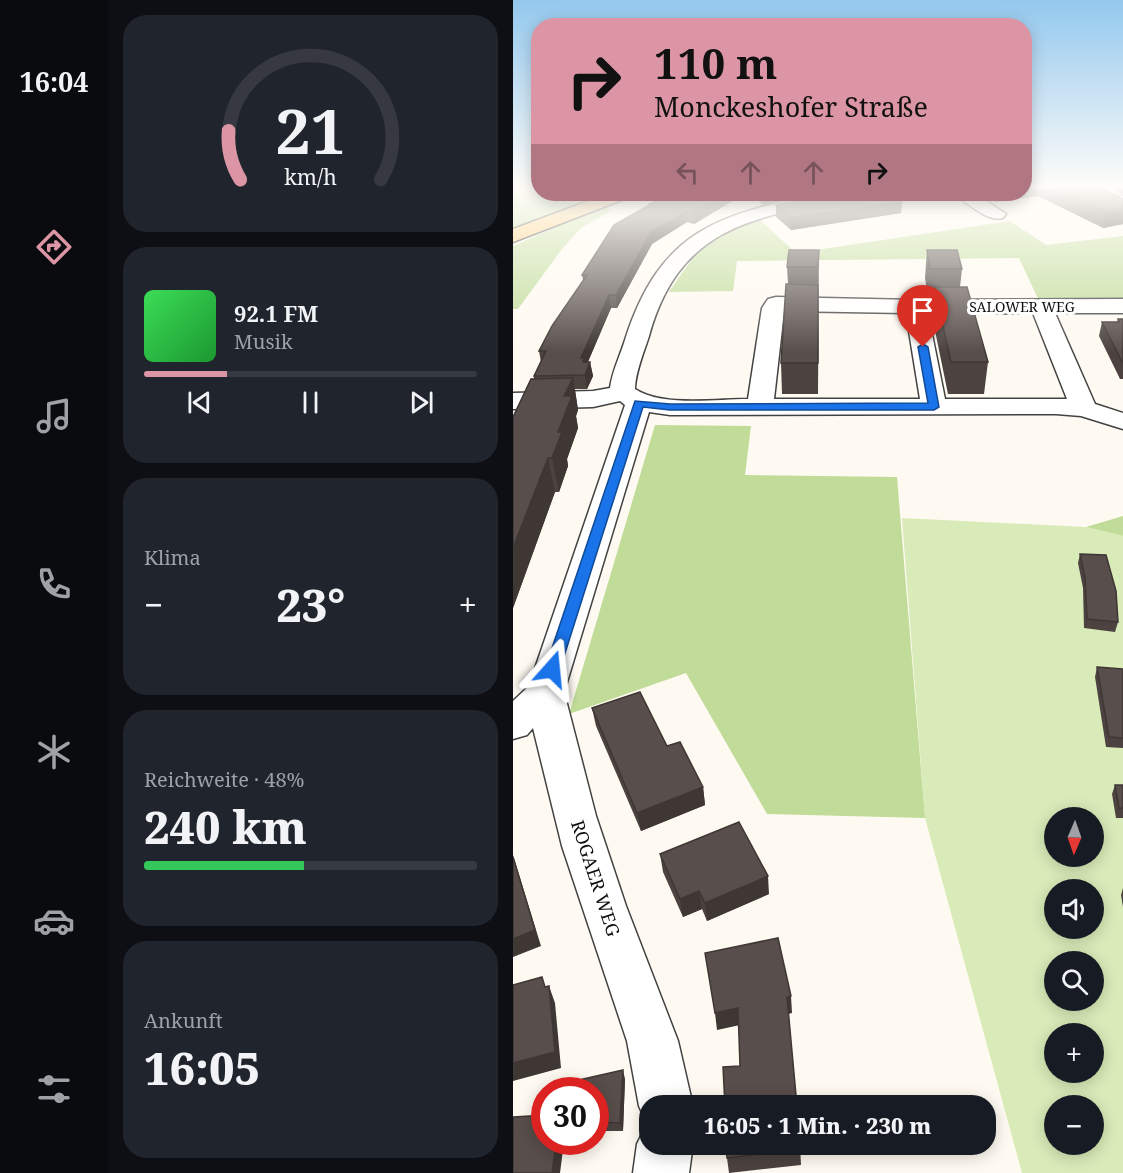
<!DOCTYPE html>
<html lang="de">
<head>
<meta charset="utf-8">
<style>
	body { margin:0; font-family:"Noto Serif",serif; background:#20242c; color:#f1f3f6; height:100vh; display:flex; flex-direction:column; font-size:22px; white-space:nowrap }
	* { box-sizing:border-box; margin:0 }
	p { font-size:20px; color:#9ea1a6 }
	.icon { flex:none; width:33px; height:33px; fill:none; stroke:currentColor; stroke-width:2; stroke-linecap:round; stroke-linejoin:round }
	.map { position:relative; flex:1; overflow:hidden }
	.panel { display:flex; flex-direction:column; gap:15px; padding:15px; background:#0d0f14; width:405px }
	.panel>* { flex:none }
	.top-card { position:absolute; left:18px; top:18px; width:501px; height:183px; border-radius:24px; box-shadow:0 3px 15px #0003; background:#dc95a4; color:#111; overflow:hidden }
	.needle { width:39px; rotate:182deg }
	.tools { position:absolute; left:531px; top:807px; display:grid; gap:12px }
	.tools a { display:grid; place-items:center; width:60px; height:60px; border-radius:50%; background:#171b24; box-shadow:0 3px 15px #0003; font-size:30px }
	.speed { position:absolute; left:18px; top:1077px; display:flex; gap:12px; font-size:30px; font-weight:700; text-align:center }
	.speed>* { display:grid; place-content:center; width:78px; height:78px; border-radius:50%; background:#171b24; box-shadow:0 3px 15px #0003; line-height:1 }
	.speed .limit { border:9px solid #d22; background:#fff; color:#111 }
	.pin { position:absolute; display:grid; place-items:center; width:51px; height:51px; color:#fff; margin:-62px -26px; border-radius:50% 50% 50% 0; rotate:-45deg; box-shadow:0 0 6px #0007 }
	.pin .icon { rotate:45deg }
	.me { position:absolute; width:66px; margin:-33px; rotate:18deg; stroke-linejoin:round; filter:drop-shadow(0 0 4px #0008) }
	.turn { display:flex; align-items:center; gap:21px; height:126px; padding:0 24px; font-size:27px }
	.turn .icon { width:78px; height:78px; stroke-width:2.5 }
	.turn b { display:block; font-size:42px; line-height:51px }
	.lanes { display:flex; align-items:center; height:57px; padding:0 24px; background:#0003; justify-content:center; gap:30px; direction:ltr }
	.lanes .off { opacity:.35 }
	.big { font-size:45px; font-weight:800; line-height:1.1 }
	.panel .tile { flex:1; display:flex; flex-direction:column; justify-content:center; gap:9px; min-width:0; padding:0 21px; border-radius:24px; background:#20242c }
	.panel .dial { align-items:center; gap:0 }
	.dial svg { height:156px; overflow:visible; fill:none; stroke:#363941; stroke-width:7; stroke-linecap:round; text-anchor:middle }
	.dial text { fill:#f1f3f6; stroke:none }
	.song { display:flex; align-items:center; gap:18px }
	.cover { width:72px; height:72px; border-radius:9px; background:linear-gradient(135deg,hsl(130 70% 55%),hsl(130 70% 35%)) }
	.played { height:6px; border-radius:3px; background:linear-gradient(90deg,#dc95a4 25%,#363941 25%) }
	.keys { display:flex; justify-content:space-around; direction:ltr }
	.heat { display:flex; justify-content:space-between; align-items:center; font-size:33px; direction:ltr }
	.charge { height:9px; border-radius:4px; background:linear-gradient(90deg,#34c759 48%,#363941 0) }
	.trip { position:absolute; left:126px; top:1095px; width:357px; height:60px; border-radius:24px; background:#171b24; box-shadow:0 3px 15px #0003; font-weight:800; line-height:60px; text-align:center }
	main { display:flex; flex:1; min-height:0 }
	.tabs { display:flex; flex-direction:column; width:108px; justify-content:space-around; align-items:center; background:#090b0e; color:#9ea1a6 }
	.tabs .icon { width:42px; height:42px }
	.tabs .on { color:#dc95a4 }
	.tabs b { font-size:27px; color:#f1f3f6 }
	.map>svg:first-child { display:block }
	.green { fill:#d9ebb9; fill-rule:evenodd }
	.forest { fill:#c0dc98 }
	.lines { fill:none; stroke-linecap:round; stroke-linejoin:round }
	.minor-casing { stroke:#424242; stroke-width:3 }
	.major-casing { stroke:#202020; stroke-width:3 }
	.minor { fill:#fff; fill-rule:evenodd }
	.major { fill:#fbc364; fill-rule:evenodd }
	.wall { fill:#4c4340 }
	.shaded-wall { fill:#3e3734 }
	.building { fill:#584e4b; stroke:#3e3734; stroke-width:1.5 }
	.route { fill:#1a73e8; stroke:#114b97; stroke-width:1.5 }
	.labels { text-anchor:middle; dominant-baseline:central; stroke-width:6; stroke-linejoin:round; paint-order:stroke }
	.far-street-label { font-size:14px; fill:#0f0f0f; stroke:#fff }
	.near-street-label { font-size:18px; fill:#0f0f0f; stroke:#fff }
</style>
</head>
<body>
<main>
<nav class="tabs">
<b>16:04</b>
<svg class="icon on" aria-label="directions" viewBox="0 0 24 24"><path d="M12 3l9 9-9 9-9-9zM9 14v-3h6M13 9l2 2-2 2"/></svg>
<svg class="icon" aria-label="music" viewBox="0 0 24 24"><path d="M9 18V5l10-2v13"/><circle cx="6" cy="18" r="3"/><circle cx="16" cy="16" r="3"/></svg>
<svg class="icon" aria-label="phone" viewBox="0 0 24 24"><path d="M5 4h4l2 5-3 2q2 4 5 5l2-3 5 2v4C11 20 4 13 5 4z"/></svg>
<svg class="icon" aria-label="climate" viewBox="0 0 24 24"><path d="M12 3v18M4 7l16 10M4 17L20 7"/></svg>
<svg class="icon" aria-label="car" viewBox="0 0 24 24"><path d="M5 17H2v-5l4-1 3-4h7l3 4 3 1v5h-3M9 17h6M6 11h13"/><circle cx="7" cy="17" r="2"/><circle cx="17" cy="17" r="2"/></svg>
<svg class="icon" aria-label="filters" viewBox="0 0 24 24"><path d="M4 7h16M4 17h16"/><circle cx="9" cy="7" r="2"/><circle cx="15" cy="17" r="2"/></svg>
</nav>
<section class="panel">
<div class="tile dial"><svg viewBox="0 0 100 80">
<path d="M14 69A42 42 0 1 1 86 69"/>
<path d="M14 69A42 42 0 0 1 8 44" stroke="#dc95a4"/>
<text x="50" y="56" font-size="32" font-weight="700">21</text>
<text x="50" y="72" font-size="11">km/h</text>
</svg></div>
<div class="tile">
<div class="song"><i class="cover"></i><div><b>92.1 FM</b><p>Musik</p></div></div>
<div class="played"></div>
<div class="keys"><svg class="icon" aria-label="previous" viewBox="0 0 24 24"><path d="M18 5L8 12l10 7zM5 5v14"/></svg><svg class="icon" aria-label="pause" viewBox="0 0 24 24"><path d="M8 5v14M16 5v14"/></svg><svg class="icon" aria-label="next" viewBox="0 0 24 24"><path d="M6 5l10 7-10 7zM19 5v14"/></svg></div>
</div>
<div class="tile"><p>Klima</p>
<div class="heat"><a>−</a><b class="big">23°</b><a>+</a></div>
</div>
<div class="tile"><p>Reichweite · 48%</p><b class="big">240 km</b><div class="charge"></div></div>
<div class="tile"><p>Ankunft</p><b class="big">16:05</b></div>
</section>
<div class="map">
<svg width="610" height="1173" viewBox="0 0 610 1173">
	<rect width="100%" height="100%" fill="#fffaf1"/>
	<path class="green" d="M389 518 573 527 610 536V1173H509L412 818ZM542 818H580V856H542ZM542 890H580V928H542ZM542 962H580V1000H542ZM542 1034H580V1072H542ZM542 1106H580V1144H542Z"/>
	<path class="forest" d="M25 188 26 194H85L83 198 0 231V192Z
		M89 207 100 210 68 228 49 249 5 309H0V246Z
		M245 218 283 253 497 221 533 245 610 236V302L527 303 506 258 224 261 220 291 156 292C170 272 184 248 206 236 219 229 233 224 245 218Z
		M142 425 238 426 232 475 384 477 412 818 254 814 173 673 56 714Z
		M610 516V536L573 527Z"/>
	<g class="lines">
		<g class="minor-casing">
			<path id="minor" d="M584 188H600L605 197 610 200V213L592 204Z
				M310 194H344L341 198 335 199C237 218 166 228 136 336 131 352 122 373 122 389 149 407 203 399 235 399L249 308 255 299 263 297 403 300 610 299V313H542L582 404 610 413V429L568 416 543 414 157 415 136 412 51 692 83 816 113 906 165 1041 180 1106H136V1144H180L176 1173H120L124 1144 134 1124 126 1106 114 1041 49 846 20 728 14 735 0 739V701L16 686 112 405 107 401 80 407 0 409V393L80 391 97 388C99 372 107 356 112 340 147 230 206 213 310 194ZM271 311 393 313 407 399H261ZM520 313 554 399H432L415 314Z
				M444 194H463L493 214 490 218C475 222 459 206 446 198Z"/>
		</g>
		<g class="major-casing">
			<path id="major" d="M94 194H117L114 198 0 242V229Z"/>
		</g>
		<use href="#minor" class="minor"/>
		<use href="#major" class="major"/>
	</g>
	<path class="wall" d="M512 188H591L593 190 610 199V224L590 228 525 196 482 202 468 194H512Z
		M602 188H610V197Z
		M231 194 181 224 174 222 139 244 104 308H98L75 362H77L80 376 74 389H62L65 410 63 416 65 428 54 459 55 466 46 492H42L0 608V417L21 379V376L28 362 26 351 70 280 69 275 136 205V204Z
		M237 194H302L250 205Z
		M389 202 388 213 278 230 263 217V205Z
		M306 250 305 394H269L268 363 275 284 274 267Z
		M414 250 449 269 447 287 475 362 471 394H435L419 316 420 298H415L412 278Z
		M605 319H610V379H607L586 336 589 322H604Z
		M567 554 605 622 602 632 571 628 570 588 565 563Z
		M584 667 610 669V748L593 747 582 677Z
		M79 708 154 746 190 787 192 805 128 831 83 726Z
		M602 785H610V818H603L599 794Z
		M147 854 256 894 194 921 189 909 170 917 150 872Z
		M610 888V907L608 895Z
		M112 1079 110 1131H82V1090Z
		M287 1144 288 1165 216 1173 214 1158Z"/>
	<path class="shaded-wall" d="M512 188H526L525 196 482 202 483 194H512Z
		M212 194H231L181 224 180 212Z
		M249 194H302L250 205Z
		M389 202 388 213 278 230V218Z
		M610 209V224L590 228 593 213Z
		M174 211V222L139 244 104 308 103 295 138 232Z
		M96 295 98 308 73 366 77 362 80 376 74 389 71 370 68 358Z
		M60 378 65 410 63 416 65 428 54 459 55 466 46 492 39 458 51 396Z
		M35 458 42 492 0 608V548Z
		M190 787 192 805 128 831 124 813Z
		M0 855 28 946 0 957Z
		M255 876 256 894 194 921 192 903Z
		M186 891 189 909 170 917 167 899Z
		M36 986 42 1003 48 1068 0 1081V1063L37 1001Z
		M278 996 279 1013 275 1014 274 997Z
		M225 1008 227 1025 204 1030 202 1013Z
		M110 1070 112 1079 110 1131 107 1123Z
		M43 1142H51L47 1173H39Z"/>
	<path class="building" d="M541 188H591L593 190 610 199V209L593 213Z
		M164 194H212L180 212 174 211 138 232 103 295H96L68 358H71L70 362H77L72 375 21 376 33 351H26L39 326 74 275H69L101 225 138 204H136Z
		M320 194H377L389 202 278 218 263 205Z
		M276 250H306L305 267H274Z
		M414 250H444L449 269H417Z
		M273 284 305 285V363H268Z
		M421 287H454L475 362H438Z
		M605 319H610V364L589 322H606Z
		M60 378 51 396H59L45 432H49L39 458H35L0 548V417L18 379Z
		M567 554 593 555 603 591 605 622 574 619 572 578Z
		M584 667 610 669V738L596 737Z
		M127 692 154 746 167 742 190 787 124 813 79 708Z
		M602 785H610V808H606Z
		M226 822 255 876 192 903 186 891 167 899 147 854Z
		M0 857 22 930 0 939Z
		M265 938 278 996 274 997 284 1106H212L210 1067 227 1066 225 1008 202 1013 192 953Z
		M29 977 32 987 36 986 42 1052 0 1063V985Z
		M110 1070 107 1123 82 1122V1090H52V1083Z
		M32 1115V1142H43L39 1173H0V1117Z
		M213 1144H287V1149L214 1158Z"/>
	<linearGradient id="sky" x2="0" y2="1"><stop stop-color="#93c8ee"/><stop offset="0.53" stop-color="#fffdf9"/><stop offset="1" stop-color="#fffdf9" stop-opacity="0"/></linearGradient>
	<rect width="610" height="352" fill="url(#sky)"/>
	<path class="route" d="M410 344 415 347 426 407 421 410H157L130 407 47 669 39 675 34 673 32 669 122 401 157 404 415 403 405 347Z"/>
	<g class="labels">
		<g class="far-street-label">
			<text x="509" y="306">SALOWER WEG</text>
		</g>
		<g class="near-street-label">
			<text transform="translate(83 878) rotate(72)">ROGAER WEG</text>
		</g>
	</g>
</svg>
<div class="tools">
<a><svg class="needle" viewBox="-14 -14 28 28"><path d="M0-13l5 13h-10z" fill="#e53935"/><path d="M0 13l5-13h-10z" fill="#9ea1a6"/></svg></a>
<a><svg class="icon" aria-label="sound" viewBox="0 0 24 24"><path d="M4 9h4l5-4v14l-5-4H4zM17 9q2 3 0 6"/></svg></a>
<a><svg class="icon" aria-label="search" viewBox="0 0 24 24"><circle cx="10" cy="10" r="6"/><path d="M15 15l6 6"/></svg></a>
<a>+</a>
<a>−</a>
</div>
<div class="speed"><div class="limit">30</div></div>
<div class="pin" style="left:410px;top:347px;background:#d93025"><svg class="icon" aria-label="arrive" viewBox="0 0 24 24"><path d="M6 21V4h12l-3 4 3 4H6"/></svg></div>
<svg class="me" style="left:39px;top:669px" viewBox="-20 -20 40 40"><path d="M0-17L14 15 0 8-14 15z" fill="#1a73e8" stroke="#fff" stroke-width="4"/></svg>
<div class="trip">16:05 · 1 Min. · 230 m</div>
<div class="top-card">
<div class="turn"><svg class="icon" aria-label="right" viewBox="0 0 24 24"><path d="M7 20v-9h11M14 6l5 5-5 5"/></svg><div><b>110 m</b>Monckeshofer Straße</div></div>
<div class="lanes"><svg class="icon off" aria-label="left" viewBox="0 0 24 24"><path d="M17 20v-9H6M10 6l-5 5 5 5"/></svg><svg class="icon off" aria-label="ahead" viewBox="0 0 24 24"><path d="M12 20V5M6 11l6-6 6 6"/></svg><svg class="icon off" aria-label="ahead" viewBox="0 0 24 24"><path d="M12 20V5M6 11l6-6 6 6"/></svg><svg class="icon" aria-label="right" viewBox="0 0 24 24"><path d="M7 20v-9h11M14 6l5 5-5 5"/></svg></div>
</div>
</div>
</main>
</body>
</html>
